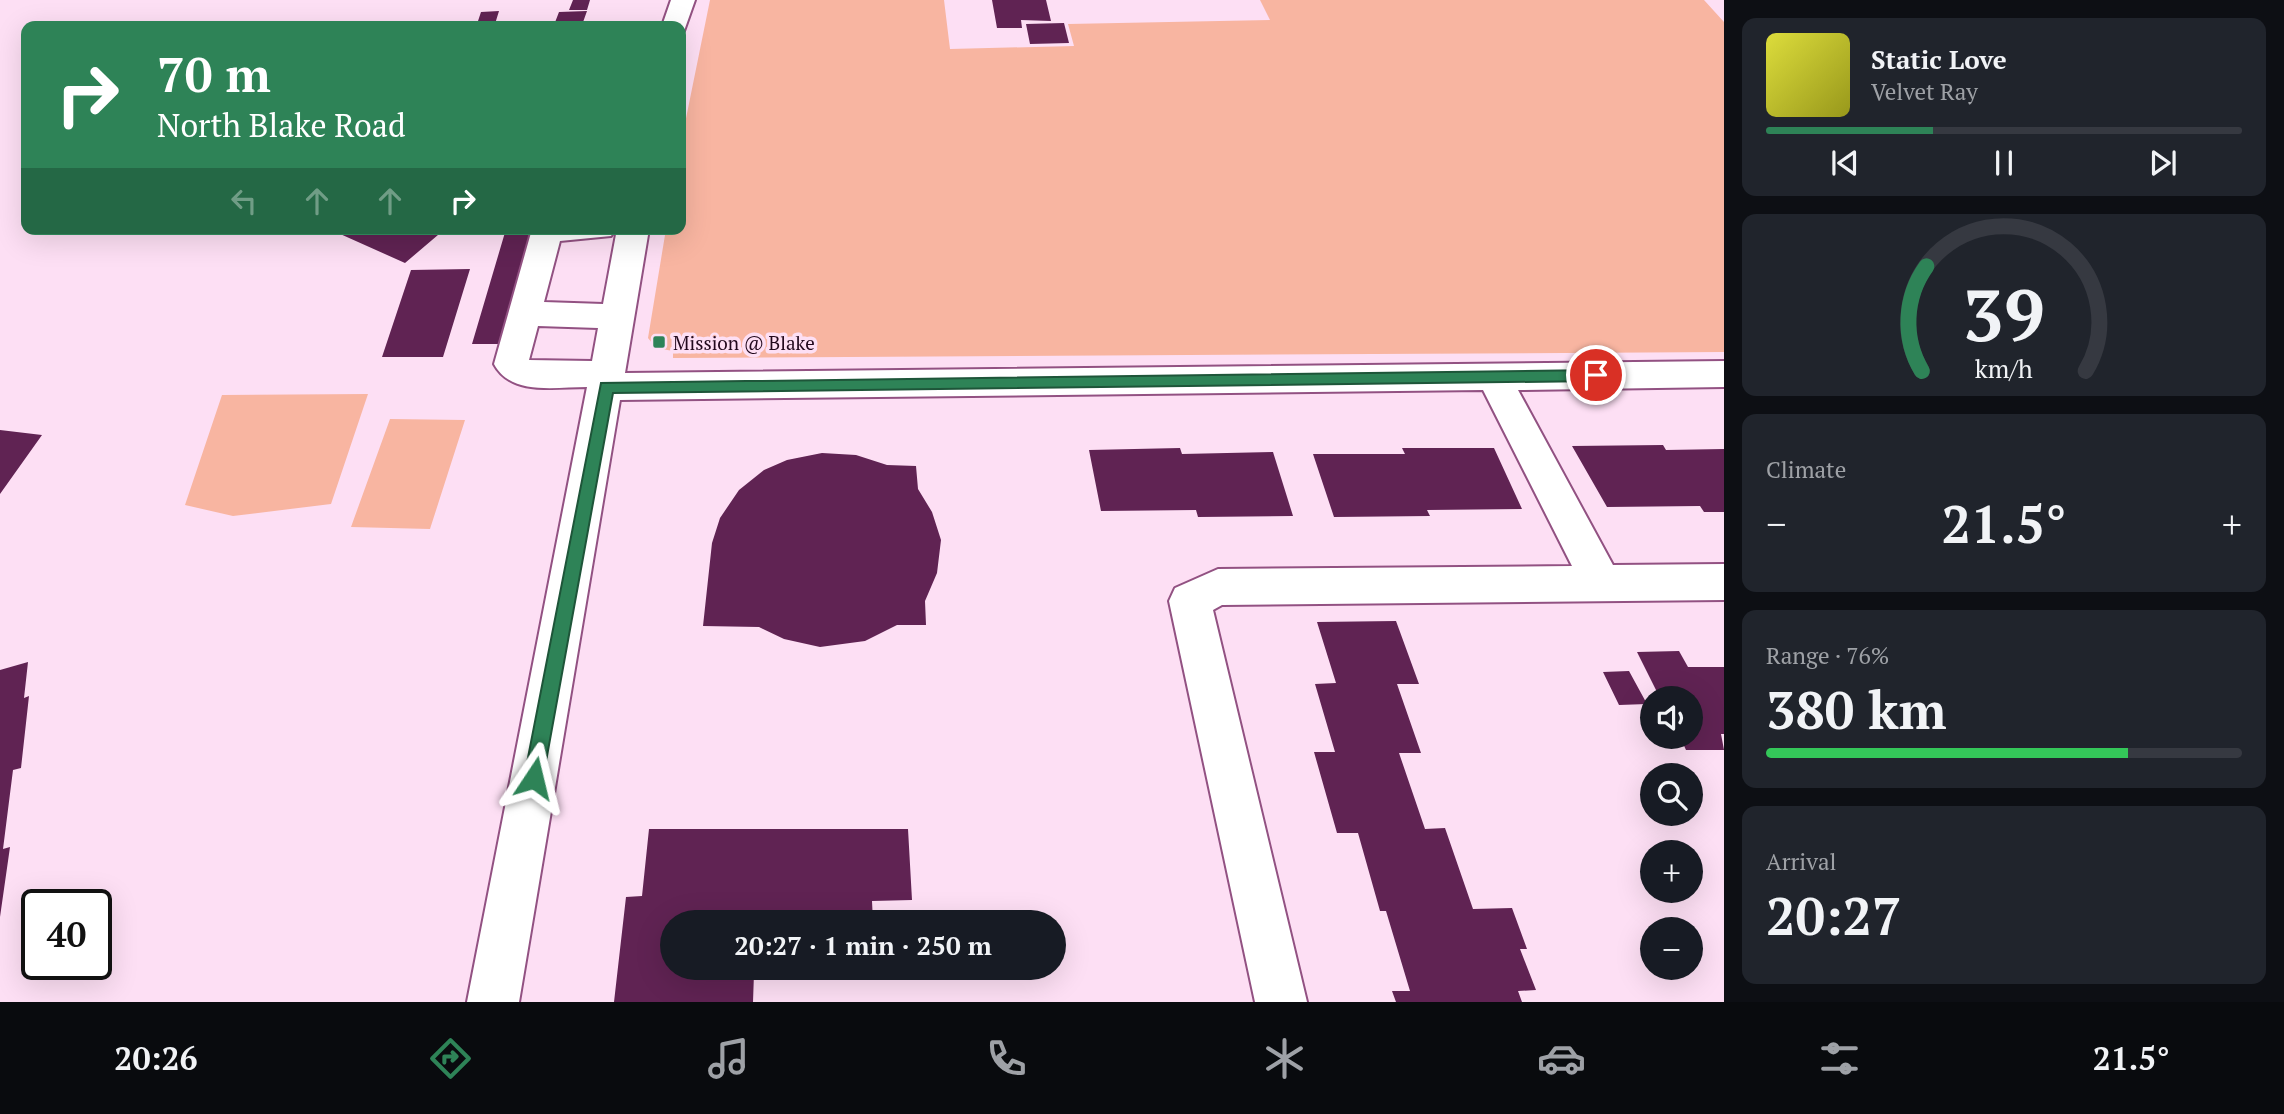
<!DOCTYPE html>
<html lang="en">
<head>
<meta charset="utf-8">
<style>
	body { margin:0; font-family:"PT Serif",serif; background:#20242c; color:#f1f3f6; height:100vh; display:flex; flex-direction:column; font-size:26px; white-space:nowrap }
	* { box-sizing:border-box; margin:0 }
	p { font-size:23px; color:#9ea1a6 }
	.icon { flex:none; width:38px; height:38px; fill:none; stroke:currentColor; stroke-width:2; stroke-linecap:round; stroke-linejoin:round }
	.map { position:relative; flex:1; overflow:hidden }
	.side { display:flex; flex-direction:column; gap:18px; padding:18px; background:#0d0f14; width:560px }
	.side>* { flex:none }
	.guide { position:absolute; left:21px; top:21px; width:665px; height:214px; border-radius:14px; box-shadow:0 7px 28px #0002; background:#2e8357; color:#fff; overflow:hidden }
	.controls { position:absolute; left:1640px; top:686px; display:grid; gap:14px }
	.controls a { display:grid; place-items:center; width:63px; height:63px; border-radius:50%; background:#171b24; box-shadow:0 7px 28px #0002; font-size:35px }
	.speed { position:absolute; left:21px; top:889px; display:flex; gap:14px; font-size:35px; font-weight:700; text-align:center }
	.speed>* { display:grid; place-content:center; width:91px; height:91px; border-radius:50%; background:#171b24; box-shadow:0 7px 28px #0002; line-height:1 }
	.speed .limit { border:4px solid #111; border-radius:10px; background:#fff; color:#111 }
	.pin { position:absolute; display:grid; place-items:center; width:60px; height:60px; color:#fff; margin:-30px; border:4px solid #fff; border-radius:50%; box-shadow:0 2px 7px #0007 }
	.me { position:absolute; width:77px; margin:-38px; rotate:10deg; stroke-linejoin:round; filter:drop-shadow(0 0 5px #0008) }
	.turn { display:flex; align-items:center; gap:24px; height:147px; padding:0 21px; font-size:32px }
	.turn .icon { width:91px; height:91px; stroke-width:2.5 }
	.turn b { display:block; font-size:49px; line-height:60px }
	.lanes { display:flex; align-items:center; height:66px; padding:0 21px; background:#0003; justify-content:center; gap:35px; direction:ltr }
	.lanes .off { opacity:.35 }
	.big { font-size:52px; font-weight:700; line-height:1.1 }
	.side .tile { flex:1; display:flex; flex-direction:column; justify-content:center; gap:10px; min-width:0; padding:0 24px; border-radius:14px; background:#20242c }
	.side .dial { align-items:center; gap:0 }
	.dial svg { height:182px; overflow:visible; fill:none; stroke:#363941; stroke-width:7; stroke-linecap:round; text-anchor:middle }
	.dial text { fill:#f1f3f6; stroke:none }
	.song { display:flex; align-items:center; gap:21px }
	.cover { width:84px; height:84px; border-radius:10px; background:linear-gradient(135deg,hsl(60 70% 55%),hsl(60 70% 35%)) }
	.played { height:7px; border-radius:4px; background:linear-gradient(90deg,#2e8357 35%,#363941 35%) }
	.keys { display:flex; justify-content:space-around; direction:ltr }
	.heat { display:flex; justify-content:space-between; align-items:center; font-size:38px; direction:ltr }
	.charge { height:10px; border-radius:5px; background:linear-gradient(90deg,#34c759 76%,#363941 0) }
	.trip { position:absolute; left:660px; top:910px; width:406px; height:70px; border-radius:35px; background:#171b24; box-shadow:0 7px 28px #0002; font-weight:700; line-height:70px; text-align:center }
	.tab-bar { display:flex; height:112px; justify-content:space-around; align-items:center; background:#090b0e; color:#9ea1a6 }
	.tab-bar .icon { width:49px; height:49px }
	.tab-bar .active { color:#2e8357 }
	.tab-bar b { font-size:32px; color:#f1f3f6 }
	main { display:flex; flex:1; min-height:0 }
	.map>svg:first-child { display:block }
	.green { fill:#f8b5a1 }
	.building { fill:#602353 }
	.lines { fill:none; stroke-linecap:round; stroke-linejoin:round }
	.minor-casing { stroke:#925182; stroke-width:4 }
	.minor { fill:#fff; fill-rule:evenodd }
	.route { fill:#2e8357; stroke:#1e5539; stroke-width:2 }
	.poi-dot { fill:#2e8357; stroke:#fddff4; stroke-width:2.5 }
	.labels { text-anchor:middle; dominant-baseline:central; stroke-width:7; stroke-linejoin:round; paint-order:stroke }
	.poi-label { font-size:19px; fill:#21081c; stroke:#fddff4; text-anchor:start }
</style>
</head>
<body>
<main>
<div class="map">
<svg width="1724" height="1002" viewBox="0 0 1724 1002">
	<rect width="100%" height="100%" fill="#fddff4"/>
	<path class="green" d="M710 0H944L950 49 1074 46 1068 24 1270 20 1260 0H1704L1724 22V352L673 358V351L656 348 648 338 666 229H681V143Z
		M368 394 331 504 233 516 185 505 222 395Z
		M390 419 465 420 430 529 351 527Z"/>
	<path class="building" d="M573 0H590L587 10H569Z
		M992 0H1046L1051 21 1021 20 1022 28H997Z
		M499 11 495 24H477L481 12Z
		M587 11 582 25H554L559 12Z
		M1064 23 1069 43 1030 44 1026 24Z
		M329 229H445L405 263Z
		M506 229H536L505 344H472Z
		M470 269 443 357H382L411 270Z
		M0 430 42 435 0 494Z
		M1663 445 1666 450 1724 449V512H1704L1700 506 1607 507 1572 446Z
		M1180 448 1182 454 1273 452 1293 516 1198 517 1196 510 1101 511 1089 450Z
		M1402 448H1494L1522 509 1427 510 1430 516 1334 517 1313 454H1405Z
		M822 453 856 455 887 465 916 466 918 489 932 512 941 540 937 573 925 601 926 625H897L865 641 820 647 784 639 759 627 703 626 712 543 720 518 739 490 764 470 787 460Z
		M1396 621 1419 684H1397L1421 753H1399L1425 829 1445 828 1473 909 1512 908 1527 949H1520L1536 990 1518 991 1522 1002H1396L1392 991H1410L1386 911H1380L1358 833H1337L1314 752H1335L1315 684 1336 683 1317 622Z
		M1679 651 1688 667H1724V734H1721L1724 750H1686L1680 737H1690V698H1660L1637 652Z
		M28 662 24 698 29 696 21 768 13 770 3 849 10 847 0 917V670Z
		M1629 671 1647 704 1619 705 1603 672Z
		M649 829H908L912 900 872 901 873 922H672V968H874V971L754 973 753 1002H614L626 897 642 896Z"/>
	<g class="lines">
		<g class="minor-casing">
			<path id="minor" d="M671 0H695L684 31 681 32V26H662Z
				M532 229H615L611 236 560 241 544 302 603 304 617 229H649L625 373 1724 361V387L1518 390 1613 565 1724 564V600L1222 605 1213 610 1307 1002H1255L1169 601 1175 588 1218 569 1572 566 1483 390 620 400 519 1002H467L587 387C555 387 511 396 494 364ZM538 326 598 328 592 361 529 360Z"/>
		</g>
		<use href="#minor" class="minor"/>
	</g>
	<path class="route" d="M1596 370 1603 375 1596 381 613 393 543 778 540 785 534 788 527 785 524 778 601 383Z"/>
	<rect class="poi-dot" x="652" y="335" width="14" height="14" rx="3.5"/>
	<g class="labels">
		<g class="poi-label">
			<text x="673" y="342">Mission @ Blake</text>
		</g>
	</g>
</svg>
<div class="controls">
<a><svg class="icon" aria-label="sound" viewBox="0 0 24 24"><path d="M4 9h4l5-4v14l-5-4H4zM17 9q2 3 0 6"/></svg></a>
<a><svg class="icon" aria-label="search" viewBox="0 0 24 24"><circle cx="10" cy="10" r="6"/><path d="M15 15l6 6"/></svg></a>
<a>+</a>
<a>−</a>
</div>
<div class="speed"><div class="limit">40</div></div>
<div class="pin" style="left:1596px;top:375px;background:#d93025"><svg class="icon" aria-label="arrive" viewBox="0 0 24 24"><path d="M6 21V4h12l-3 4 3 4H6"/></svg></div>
<svg class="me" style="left:534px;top:778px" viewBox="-20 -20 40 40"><path d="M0-17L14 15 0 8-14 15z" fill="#2e8357" stroke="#fff" stroke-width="4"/></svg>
<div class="trip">20:27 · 1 min · 250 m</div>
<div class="guide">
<div class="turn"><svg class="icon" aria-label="right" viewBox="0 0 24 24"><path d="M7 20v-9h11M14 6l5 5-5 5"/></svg><div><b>70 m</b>North Blake Road</div></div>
<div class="lanes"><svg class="icon off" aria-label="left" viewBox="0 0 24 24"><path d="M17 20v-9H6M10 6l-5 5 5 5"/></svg><svg class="icon off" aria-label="ahead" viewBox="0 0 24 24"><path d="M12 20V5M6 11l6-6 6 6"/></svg><svg class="icon off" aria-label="ahead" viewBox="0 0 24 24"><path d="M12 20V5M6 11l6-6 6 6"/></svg><svg class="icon" aria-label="right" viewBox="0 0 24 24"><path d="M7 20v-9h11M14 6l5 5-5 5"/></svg></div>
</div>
</div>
<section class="side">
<div class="tile">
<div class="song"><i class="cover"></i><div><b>Static Love</b><p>Velvet Ray</p></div></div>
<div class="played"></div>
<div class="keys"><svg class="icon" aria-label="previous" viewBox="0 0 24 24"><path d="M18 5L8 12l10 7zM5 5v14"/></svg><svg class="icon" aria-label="pause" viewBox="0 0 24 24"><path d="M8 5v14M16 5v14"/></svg><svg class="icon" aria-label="next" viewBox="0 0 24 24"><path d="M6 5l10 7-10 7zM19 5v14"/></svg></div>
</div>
<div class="tile dial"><svg viewBox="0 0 100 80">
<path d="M14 69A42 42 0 1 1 86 69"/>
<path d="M14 69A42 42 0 0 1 16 23" stroke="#2e8357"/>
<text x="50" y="56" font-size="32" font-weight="700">39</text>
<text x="50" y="72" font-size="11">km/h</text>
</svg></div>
<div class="tile"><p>Climate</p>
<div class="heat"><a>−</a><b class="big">21.5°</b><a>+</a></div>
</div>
<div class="tile"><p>Range · 76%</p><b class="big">380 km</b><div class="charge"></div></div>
<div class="tile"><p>Arrival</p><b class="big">20:27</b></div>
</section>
</main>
<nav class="tab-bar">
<b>20:26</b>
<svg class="icon active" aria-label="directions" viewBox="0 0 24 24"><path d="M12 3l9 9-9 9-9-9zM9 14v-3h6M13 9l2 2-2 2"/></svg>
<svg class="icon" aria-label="music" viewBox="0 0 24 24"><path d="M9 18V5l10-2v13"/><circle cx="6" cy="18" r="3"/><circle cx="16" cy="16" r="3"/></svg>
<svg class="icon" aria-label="phone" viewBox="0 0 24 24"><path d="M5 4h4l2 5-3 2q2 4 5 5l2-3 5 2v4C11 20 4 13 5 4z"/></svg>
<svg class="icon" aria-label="climate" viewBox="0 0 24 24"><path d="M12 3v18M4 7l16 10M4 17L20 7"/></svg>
<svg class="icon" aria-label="car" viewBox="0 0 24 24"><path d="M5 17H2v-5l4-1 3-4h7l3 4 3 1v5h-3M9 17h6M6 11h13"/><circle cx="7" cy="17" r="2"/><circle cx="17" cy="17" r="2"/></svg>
<svg class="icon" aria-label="filters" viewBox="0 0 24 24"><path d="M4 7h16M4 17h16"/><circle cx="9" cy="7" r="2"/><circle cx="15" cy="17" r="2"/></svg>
<b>21.5°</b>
</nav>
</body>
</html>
